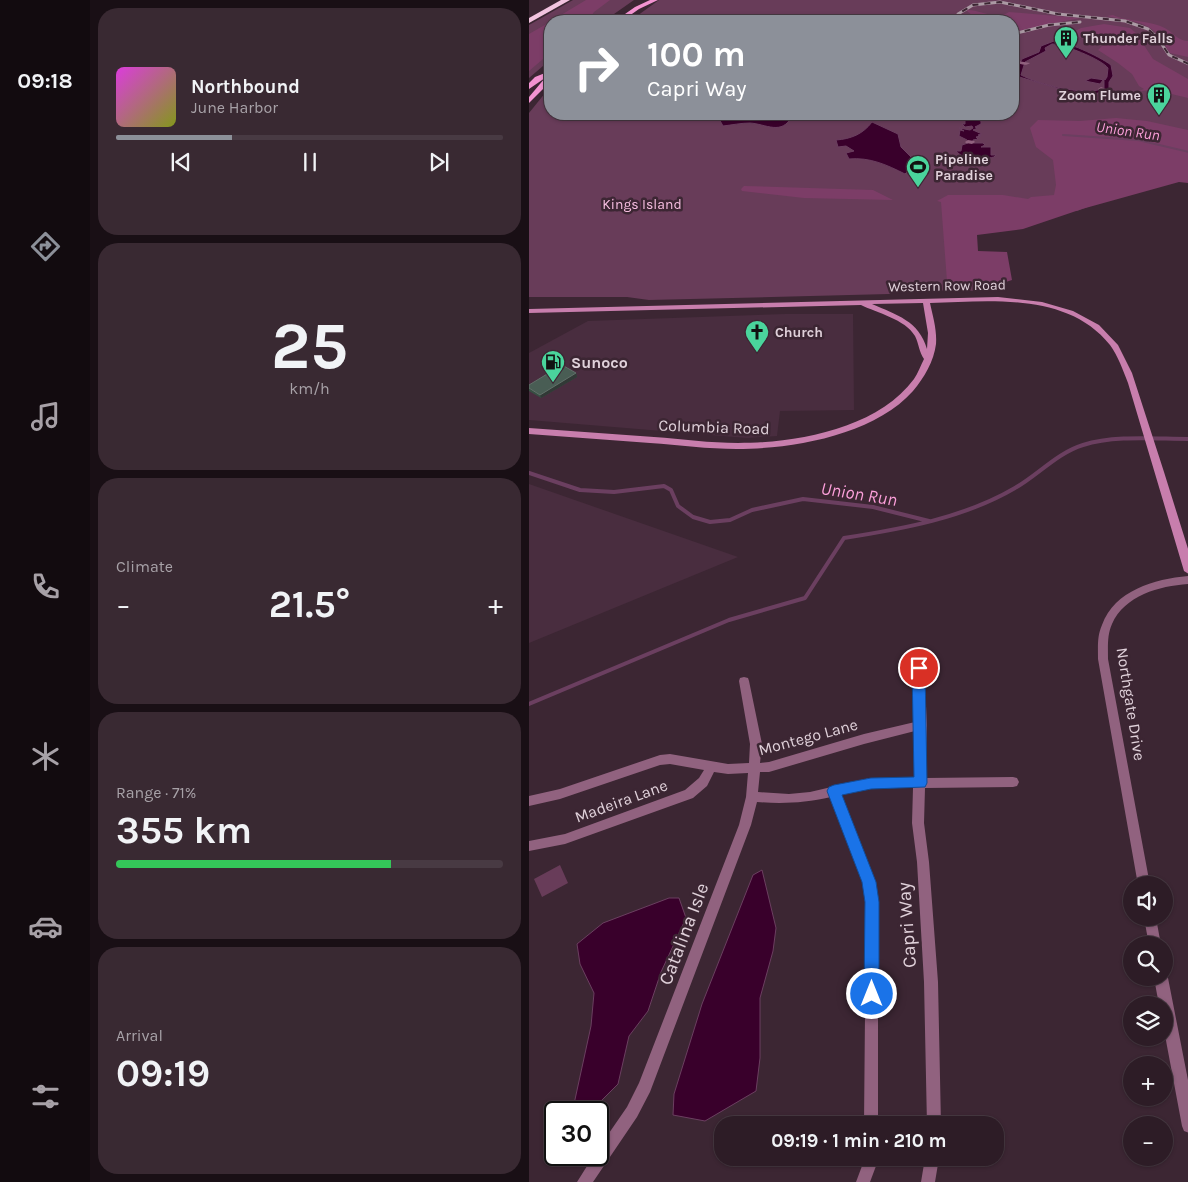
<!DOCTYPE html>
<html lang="en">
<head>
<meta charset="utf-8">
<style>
	body { margin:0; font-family:Karla,sans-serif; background:#392932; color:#f1f3f6; height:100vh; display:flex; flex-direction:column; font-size:19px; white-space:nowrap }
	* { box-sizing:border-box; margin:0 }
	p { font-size:16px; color:#a7a1a7 }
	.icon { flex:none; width:28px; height:28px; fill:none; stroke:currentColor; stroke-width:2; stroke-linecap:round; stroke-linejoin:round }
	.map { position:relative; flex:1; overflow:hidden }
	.details { display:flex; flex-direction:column; gap:8px; padding:8px; background:#190f15; width:439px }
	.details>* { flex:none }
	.guide { position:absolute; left:15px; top:15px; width:475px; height:105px; border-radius:20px; box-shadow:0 1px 4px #0004,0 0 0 1px #483a43; background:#8c9099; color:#fff; overflow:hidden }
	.tools { position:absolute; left:594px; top:876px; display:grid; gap:10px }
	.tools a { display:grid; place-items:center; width:50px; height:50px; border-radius:50%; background:#2d1c26; box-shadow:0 1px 4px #0004,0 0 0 1px #483a43; font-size:25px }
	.speed { position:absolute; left:15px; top:1101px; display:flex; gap:10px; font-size:25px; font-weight:700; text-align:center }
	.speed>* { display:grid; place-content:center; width:65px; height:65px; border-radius:50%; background:#2d1c26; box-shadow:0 1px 4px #0004,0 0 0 1px #483a43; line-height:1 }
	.speed .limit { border:2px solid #111; border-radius:8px; background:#fff; color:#111 }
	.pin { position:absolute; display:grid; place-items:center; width:42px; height:42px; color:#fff; margin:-21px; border:2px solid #fff; border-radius:50%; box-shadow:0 1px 5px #0007 }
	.me { position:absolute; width:55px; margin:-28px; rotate:0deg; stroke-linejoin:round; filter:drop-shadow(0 0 4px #0008) }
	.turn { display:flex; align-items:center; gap:18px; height:105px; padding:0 20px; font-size:22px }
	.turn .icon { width:65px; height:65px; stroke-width:2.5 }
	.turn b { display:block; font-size:35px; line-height:42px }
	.big { font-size:38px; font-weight:700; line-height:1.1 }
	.details .widget { flex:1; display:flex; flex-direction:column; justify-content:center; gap:8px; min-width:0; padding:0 18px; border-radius:20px; background:#392932 }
	.details .dial { align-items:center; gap:0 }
	.dial b { font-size:65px; line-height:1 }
	.song { display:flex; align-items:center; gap:15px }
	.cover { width:60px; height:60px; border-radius:8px; background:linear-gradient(135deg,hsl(300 70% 55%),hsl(70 70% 35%)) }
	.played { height:5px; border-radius:2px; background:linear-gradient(90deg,#8c9099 30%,#483a43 30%) }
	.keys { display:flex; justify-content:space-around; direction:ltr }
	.heat { display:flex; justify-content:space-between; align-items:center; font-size:28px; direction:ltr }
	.charge { height:8px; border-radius:4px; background:linear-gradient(90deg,#34c759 71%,#483a43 0) }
	.trip { position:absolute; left:185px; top:1116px; width:290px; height:50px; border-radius:20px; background:#2d1c26; box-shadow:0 1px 4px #0004,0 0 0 1px #483a43; font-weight:700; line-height:50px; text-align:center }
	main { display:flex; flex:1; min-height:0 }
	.tab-bar { display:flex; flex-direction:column; width:90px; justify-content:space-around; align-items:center; background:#120b0f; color:#a7a1a7 }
	.tab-bar .icon { width:35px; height:35px }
	.tab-bar .selected { color:#8c9099 }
	.tab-bar b { font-size:22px; color:#f1f3f6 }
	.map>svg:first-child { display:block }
	.built { fill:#492d3f }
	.green { fill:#683c59 }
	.forest { fill:#7c3d67 }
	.water { fill:#39002b; stroke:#6b3f60; fill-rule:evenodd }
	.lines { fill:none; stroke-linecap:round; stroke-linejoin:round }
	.stream-far1 { stroke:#6b3f60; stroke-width:2 }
	.stream { stroke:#6b3f60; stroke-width:4 }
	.street { fill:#91627f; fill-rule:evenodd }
	.secondary { fill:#c87ead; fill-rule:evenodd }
	.primary { fill:#f393d1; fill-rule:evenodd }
	.highway { fill:#f2c3df; fill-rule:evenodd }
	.rail-casing { stroke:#ab9aa4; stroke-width:3 }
	.rail { stroke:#3c2633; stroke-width:2; stroke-dasharray:6; stroke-linecap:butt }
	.wall { fill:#374f43 }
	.shaded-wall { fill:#313936 }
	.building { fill:#495d54; stroke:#616f69 }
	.route { fill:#1a73e8; stroke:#114b97 }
	.labels { text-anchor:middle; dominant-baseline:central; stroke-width:5; stroke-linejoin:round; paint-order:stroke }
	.far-poi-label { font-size:14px; font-weight:bold; fill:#e0d1da; stroke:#3c2633; text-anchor:start }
	.far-park-label { font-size:14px; fill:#f8bfe2; stroke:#3c2633 }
	.far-street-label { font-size:14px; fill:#e0d1da; stroke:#3c2633 }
	.far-water-label { font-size:15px; font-style:italic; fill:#fc9fda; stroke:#3c2633 }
	.poi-label { font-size:16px; font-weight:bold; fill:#e0d1da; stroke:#3c2633; text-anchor:start }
	.street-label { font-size:16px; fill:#e0d1da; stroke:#3c2633 }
	.water-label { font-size:18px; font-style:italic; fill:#fc9fda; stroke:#3c2633 }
	.near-street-label { font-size:19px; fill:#e0d1da; stroke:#3c2633 }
</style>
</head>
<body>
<main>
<nav class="tab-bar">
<b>09:18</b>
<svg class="icon selected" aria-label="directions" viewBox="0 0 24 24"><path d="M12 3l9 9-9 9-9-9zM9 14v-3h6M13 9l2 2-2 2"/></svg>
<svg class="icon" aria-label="music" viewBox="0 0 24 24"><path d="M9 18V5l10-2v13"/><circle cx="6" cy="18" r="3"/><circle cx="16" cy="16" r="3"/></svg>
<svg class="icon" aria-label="phone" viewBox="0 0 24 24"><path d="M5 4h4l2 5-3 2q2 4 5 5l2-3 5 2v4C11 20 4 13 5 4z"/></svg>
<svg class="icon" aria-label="climate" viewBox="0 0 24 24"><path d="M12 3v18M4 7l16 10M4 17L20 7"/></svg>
<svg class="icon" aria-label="car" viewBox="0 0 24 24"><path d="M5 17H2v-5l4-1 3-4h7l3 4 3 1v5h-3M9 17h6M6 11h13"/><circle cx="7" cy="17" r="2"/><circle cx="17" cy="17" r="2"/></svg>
<svg class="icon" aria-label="filters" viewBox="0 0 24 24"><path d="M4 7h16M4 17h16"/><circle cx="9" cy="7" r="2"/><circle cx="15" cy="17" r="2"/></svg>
</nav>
<section class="details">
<div class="widget">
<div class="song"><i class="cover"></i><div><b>Northbound</b><p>June Harbor</p></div></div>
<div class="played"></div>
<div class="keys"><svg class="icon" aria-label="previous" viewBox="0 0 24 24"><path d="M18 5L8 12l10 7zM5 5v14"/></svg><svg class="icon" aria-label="pause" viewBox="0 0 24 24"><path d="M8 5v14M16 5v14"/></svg><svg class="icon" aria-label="next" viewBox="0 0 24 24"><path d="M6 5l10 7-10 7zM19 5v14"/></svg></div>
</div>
<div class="widget dial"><b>25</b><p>km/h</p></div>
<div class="widget"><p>Climate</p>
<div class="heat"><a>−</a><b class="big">21.5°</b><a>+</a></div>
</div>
<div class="widget"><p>Range · 71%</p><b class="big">355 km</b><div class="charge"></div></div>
<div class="widget"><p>Arrival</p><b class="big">09:19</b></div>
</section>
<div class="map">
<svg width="660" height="1182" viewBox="0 0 660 1182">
	<rect width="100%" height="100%" fill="#3c2633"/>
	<path class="built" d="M257 314H324L325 410 251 411 248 436 218 438 0 420V353L59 321Z
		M0 484 209 557 0 643Z"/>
	<path class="green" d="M44 0H105L75 21H21V60L0 78V25Z
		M130 0H659V169L548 211 414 207 430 285 471 284 473 291 372 290 360 294 120 300 98 297H0V113L21 87V114H484V21H101Z
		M31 865 39 883 13 897 5 879Z"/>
	<path class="forest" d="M57 0H81L65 12 59 21H22Z
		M437 10C450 9 468 21 480 12L551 18 484 32V21H446L445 17Z
		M584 15C598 22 625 20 639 30 645 34 650 41 659 41V57L641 53C636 47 633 38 627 33 615 20 594 20 578 16Z
		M21 22V53L0 71V34Z
		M575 24 601 28 607 33 624 59 659 79V98L626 90 610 91 615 89 610 86 603 74 589 63 569 50 574 45 540 34 552 28Z
		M587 118 618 121 659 130V183L650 182 553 209 494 229 448 235 449 251 478 252 483 280C464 287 438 288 418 281L412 202 408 201 419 195H474L499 199 502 197 525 195 527 185 524 160 507 147 501 128 509 120 551 121Z
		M215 186 344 190 364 200 275 198 213 191 212 189Z"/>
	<path class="water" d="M525 41C537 41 570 56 582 65L584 76 580 82V89L566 94 545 92 558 96 545 99 531 89 487 76 486 73 493 59 510 52 512 46ZM523 44C534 44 572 59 579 68L578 77 576 80 562 78 556 81 571 84 574 80 575 81V88C557 97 509 84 492 75L496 62 517 51 516 48Z
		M197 114H263V116C253 136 237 124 221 123 212 123 203 125 194 126L188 115Z
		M445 119 452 121V124L446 127 449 128 444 130 453 134 449 135 452 136 447 137 449 139 444 140V143H454L456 145 452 147H462V155H467L465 157C452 160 436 161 427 151H432L433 145 439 143 438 140 430 136 431 130 435 131 430 128 441 130 444 128 443 126 436 127 433 124H436V120Z
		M343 122 369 134 372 147 383 158V167L376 174C358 165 341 157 320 159L317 153 325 151 317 146 309 147 307 140C322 139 334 134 343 122Z
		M233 870 247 928 244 951 231 998V1058L227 1091 176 1121 144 1115 145 1094 173 1004 224 875Z
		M140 898H150L157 918 132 972 119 1011 100 1036 89 1084 66 1107 45 1104 62 1026 65 993 51 964 48 944 74 923Z"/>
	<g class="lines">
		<path class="stream-far1" d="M534 135 609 140 660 152"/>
		<path class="stream" d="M0 473 51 490 85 492 135 486 142 490 149 506 164 517 181 522 201 520 223 510 274 499 344 507 400 521
			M0 704 200 620 276 598 315 538C373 529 435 518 486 488 509 475 528 453 554 445 586 435 626 439 660 439"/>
		<path class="street" d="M489 61 501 63C498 66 491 65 488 62Z
			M572 87 582 91 583 92 580 94 570 90 569 89Z
			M439 140 445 141 446 142 443 144 437 143 436 142Z
			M660 576V584C631 586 596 595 583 624 578 635 579 647 579 659L621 885H609L569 659C569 647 568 636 573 625 586 590 626 579 660 576Z
			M390 664 394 665 395 668 398 725 396 778 484 777 488 778 490 782 488 786 484 787 396 788 395 823 400 862 409 982 412 1125H398L395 982 388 862 383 823 384 788H341L312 795 346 881 349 902V1125H335L337 902 334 881 302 797C275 803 254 804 228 802L222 825 121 1092 108 1117 64 1182H48L65 1155H69V1149L98 1107 110 1083 210 825 217 797 219 773 199 774 185 772 178 786 164 798 36 844 0 851V841L36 834 156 790 170 778 175 770 141 764 131 765 31 799 0 806V796L31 789 131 755 141 754 199 764 220 763 221 744 210 681 211 678 215 677 219 678 220 681 233 744 231 763 240 762 335 734 386 722 385 668 386 665ZM386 731 385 778H341L281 792 260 794 229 792 231 772H240L335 744Z
			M615 918H627L632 945H620Z
			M635 973 639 978 660 1085V1133L655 1131 653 1126 635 1030V1005H630L625 978H635Z
			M333 1158H347V1166L341 1182H327L333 1166Z
			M396 1158H410L406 1182H392Z"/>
		<path class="secondary" d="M469 297 513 302 544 311 570 325 589 345 603 373 635 472 660 552V574L655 571 599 383C594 370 589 356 581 345 539 292 461 301 401 303 404 317 408 330 407 344 405 361 395 378 384 391 345 435 264 449 208 449 179 449 150 445 121 443 81 440 40 437 0 434V428C42 431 83 434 125 437 153 439 181 443 209 443 267 443 348 429 385 379 389 373 392 365 395 359 390 352 390 344 386 336 376 319 348 313 332 305L0 313V309ZM394 303 399 333 398 349C390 321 368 315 343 304Z"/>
		<path class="primary" d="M121 0H129L110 9 93 21H86L106 7Z
			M21 71V82L0 103V97L16 78 0 89V83L6 77Z"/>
		<path class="highway" d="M32 0H41L0 23V18Z"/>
		<g class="rail-casing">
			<path id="rail" d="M430 21 429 14 444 5 471 2 529 14 596 21 619 29 628 37 640 55 660 64
				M484 34 520 25 551 22"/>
		</g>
		<use href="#rail" class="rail"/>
	</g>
	<path class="wall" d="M47 373 48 377 12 398 0 391V385Z"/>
	<path class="shaded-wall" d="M47 373 48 377 12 398 11 395Z"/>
	<path class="building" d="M33 365 47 373 11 395 0 388V385Z"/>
	<path class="route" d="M390 663 394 664 396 668 398 783 396 787 342 789 313 795 347 882 350 902V994L348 1000 343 1002 337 1000 335 994 336 902 333 882 298 791 300 787 305 785 342 778 385 777 383 668 385 664Z"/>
	<defs>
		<g id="building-pin" transform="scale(1.25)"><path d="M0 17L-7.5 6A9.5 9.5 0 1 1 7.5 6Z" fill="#4ad49c" stroke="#3c2633"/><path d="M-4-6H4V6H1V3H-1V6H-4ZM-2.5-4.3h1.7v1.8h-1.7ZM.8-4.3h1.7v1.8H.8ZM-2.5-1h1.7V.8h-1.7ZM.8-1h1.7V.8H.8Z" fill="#111"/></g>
		<g id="stadium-pin" transform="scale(1.25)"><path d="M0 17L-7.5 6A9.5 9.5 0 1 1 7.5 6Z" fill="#4ad49c" stroke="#3c2633"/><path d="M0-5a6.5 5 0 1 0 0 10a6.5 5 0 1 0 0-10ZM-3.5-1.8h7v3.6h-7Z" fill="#111"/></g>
		<g id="church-pin" transform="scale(1.25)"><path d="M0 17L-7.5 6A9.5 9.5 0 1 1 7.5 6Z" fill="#4ad49c" stroke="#3c2633"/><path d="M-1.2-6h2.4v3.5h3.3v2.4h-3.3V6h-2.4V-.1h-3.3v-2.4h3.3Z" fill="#111"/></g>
		<g id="fuel-pin" transform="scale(1.25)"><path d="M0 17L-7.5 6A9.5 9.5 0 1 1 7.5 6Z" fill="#4ad49c" stroke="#3c2633"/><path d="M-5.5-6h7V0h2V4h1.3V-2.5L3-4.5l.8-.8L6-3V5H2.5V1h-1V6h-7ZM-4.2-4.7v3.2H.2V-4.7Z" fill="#111"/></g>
	</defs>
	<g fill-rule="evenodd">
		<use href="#building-pin" x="537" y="38"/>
		<use href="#building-pin" x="630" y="95"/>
		<use href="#stadium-pin" x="389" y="167"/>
		<use href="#church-pin" x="228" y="332"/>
		<use href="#fuel-pin" x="24" y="362"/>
	</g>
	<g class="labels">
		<g class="far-poi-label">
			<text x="554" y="38">Thunder Falls</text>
			<text x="612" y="95" text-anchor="end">Zoom Flume</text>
			<text x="406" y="159">Pipeline<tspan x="406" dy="16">Paradise</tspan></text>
			<text x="246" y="332">Church</text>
		</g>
		<g class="far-park-label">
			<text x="113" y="204">Kings Island</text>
		</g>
		<g class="far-street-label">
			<text transform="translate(418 286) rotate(-1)">Western Row Road</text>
		</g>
		<g class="far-water-label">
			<text transform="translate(599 131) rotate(8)">Union Run</text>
		</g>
		<g class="poi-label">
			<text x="42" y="362">Sunoco</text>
		</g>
		<g class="street-label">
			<text transform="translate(185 427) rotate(2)">Columbia Road</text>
			<text transform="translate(602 704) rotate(81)">Northgate Drive</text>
			<text transform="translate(279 737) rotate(-15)">Montego Lane</text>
			<text transform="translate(92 801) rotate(-20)">Madeira Lane</text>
		</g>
		<g class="water-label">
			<text transform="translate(330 494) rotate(9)">Union Run</text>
		</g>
		<g class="near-street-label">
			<text transform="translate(378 925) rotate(-94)">Capri Way</text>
			<text transform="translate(155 934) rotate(-69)">Catalina Isle</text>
		</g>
	</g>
</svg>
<div class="tools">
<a><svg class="icon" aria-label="sound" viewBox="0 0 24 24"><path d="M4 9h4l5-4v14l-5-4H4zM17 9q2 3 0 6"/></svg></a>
<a><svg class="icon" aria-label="search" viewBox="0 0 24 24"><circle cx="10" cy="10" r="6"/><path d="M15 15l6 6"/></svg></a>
<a><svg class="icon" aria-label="layers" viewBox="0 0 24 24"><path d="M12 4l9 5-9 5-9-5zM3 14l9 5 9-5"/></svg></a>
<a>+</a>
<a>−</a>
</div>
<div class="speed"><div class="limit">30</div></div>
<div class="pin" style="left:390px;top:668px;background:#d93025"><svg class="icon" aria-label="arrive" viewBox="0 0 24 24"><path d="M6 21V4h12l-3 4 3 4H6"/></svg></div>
<svg class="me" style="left:343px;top:994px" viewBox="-20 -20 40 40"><circle r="17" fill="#1a73e8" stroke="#fff" stroke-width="3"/><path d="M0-11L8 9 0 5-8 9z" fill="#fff"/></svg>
<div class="trip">09:19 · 1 min · 210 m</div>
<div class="guide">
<div class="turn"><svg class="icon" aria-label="right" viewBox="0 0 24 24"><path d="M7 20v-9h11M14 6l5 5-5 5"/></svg><div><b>100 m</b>Capri Way</div></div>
</div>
</div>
</main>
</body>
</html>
